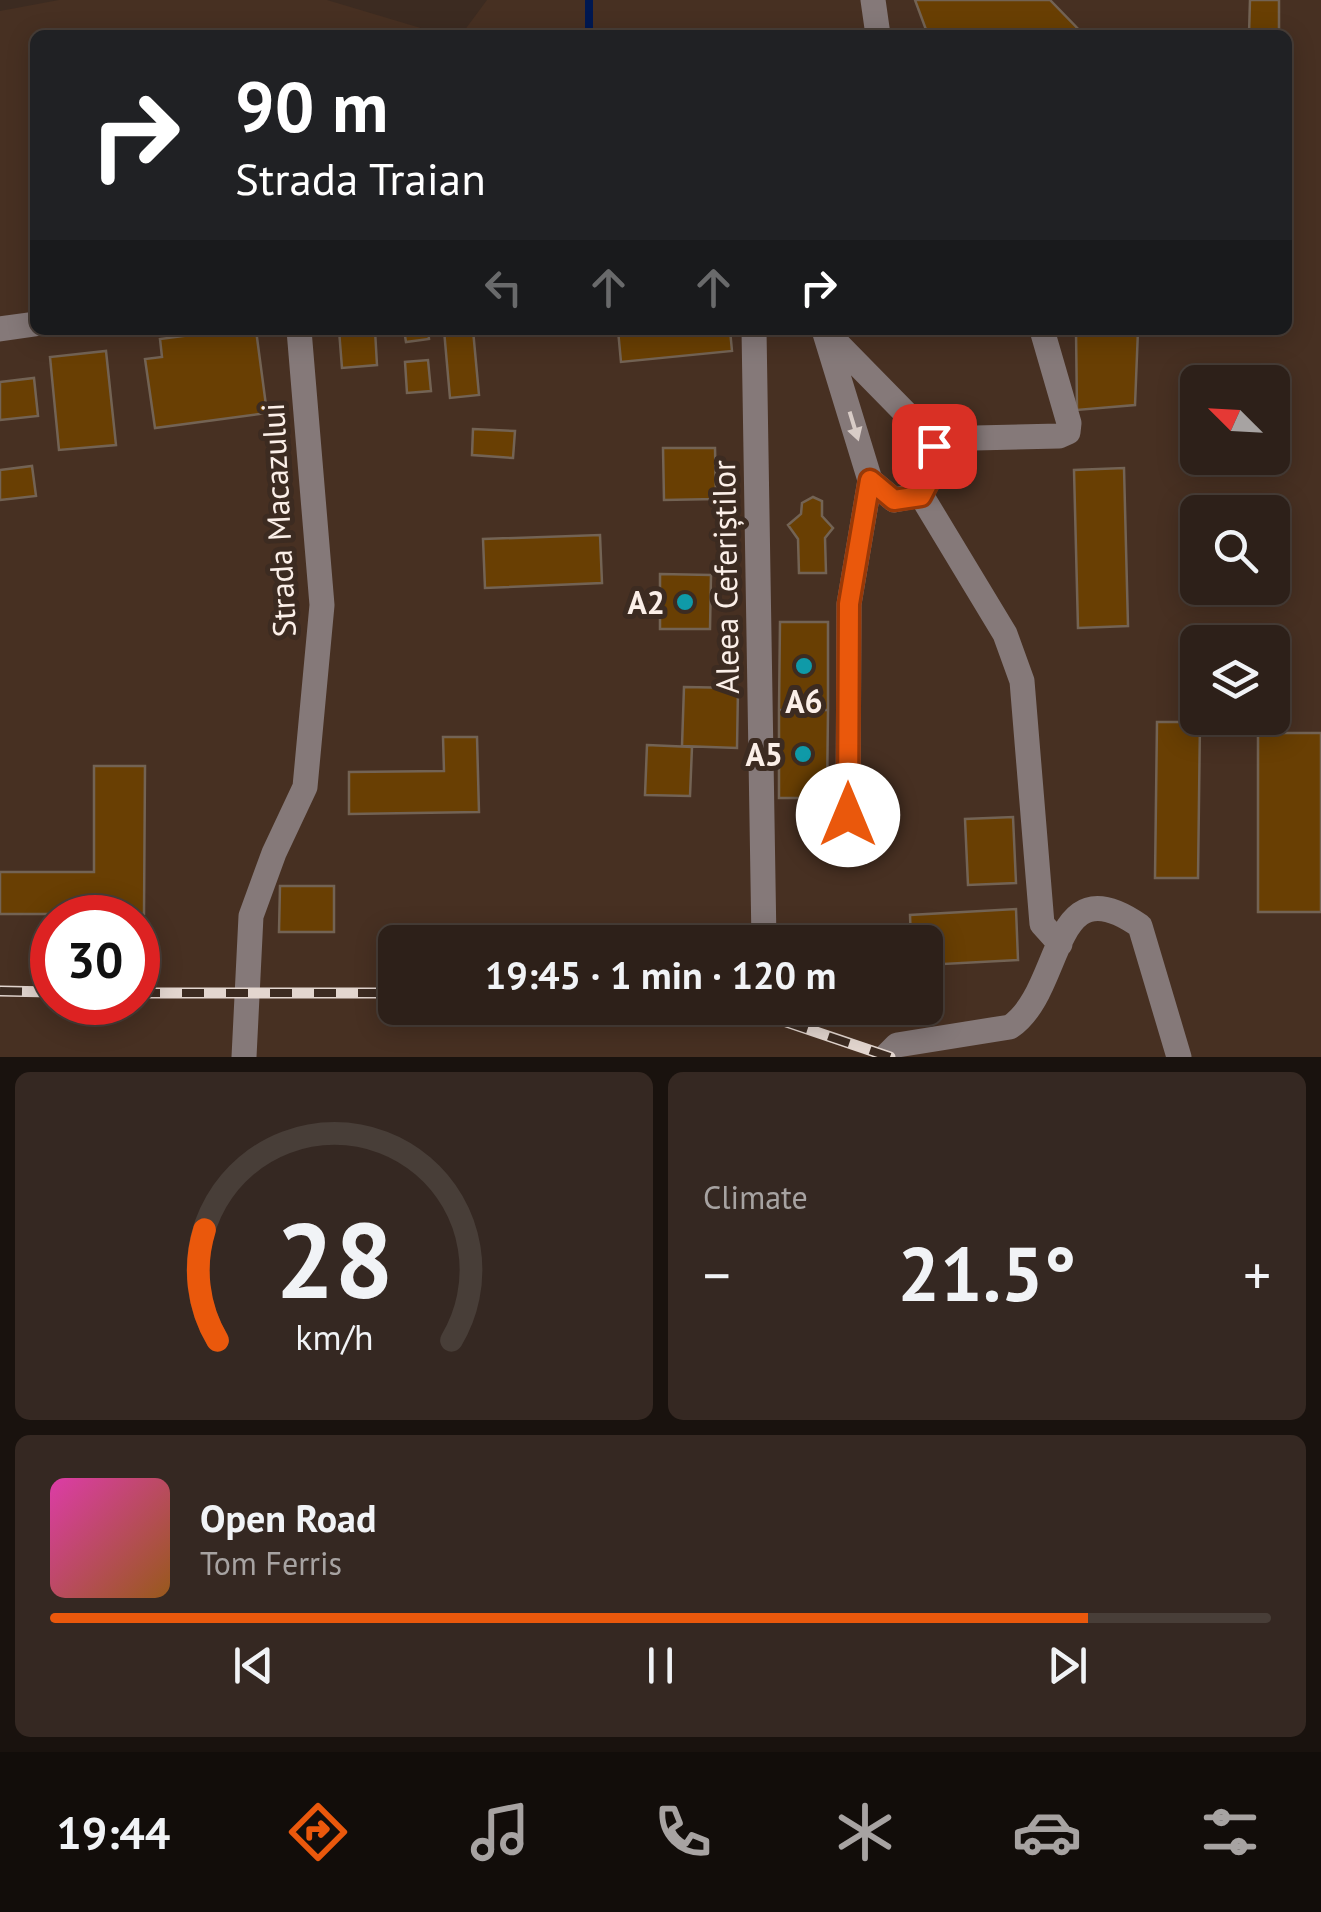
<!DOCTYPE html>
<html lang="en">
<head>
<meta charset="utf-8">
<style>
	body { margin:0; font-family:"PT Sans",sans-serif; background:#352822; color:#f1f3f6; height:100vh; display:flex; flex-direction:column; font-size:38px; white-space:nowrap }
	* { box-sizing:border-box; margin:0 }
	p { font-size:32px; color:#a7a3a2 }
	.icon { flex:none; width:55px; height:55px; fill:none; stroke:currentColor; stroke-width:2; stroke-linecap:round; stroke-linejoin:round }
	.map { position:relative; height:1057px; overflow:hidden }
	.side { display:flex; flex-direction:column; gap:15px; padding:15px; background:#19120e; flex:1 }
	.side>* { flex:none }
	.top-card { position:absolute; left:30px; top:30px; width:1262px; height:305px; border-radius:15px; box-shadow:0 5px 25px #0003,0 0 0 2px #483e38; background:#202124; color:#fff; overflow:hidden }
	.needle { width:65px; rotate:294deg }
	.fabs { position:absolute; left:1180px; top:365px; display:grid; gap:20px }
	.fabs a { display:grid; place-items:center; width:110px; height:110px; border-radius:15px; background:#2d2019; box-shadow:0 5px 25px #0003,0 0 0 2px #483e38; font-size:50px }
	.speed { position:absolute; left:30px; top:895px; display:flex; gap:20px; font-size:50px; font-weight:700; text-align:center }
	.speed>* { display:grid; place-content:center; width:130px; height:130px; border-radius:50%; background:#2d2019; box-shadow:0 5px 25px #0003,0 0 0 2px #483e38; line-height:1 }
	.speed .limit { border:15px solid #d22; background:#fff; color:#111 }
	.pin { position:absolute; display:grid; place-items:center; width:85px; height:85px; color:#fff; margin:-42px; border-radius:20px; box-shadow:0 5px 15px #0006 }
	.me { position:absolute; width:110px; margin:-55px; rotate:0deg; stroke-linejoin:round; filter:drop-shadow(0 0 8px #0008) }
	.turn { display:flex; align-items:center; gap:35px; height:210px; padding:0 40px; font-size:45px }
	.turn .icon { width:130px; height:130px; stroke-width:2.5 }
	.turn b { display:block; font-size:70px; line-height:85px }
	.lanes { display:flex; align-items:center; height:95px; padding:0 40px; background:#0003; justify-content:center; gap:50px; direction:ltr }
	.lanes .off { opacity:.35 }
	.big { font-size:75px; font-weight:700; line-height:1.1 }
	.side .tile { flex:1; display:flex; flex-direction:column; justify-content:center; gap:15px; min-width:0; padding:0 35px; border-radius:15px; background:#352822 }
	.side .dial { align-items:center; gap:0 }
	.dial svg { height:260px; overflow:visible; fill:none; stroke:#483e38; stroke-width:7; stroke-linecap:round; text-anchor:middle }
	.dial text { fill:#f1f3f6; stroke:none }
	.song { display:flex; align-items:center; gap:30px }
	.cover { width:120px; height:120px; border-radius:15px; background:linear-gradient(135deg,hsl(320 70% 55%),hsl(30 70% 35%)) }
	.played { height:10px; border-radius:5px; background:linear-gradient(90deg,#ea580c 85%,#483e38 85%) }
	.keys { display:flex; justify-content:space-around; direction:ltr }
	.heat { display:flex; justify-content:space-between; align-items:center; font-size:55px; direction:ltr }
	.side .tiles { flex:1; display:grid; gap:15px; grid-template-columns:1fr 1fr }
	.tile:last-child { grid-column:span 2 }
	.trip { position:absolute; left:378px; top:925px; width:565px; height:100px; border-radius:15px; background:#2d2019; box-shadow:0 5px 25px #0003,0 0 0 2px #483e38; font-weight:700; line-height:100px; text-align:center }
	.tab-bar { display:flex; height:160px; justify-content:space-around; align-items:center; background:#120d0a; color:#a7a3a2 }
	.tab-bar .icon { width:70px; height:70px }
	.tab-bar .selected { color:#ea580c }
	.tab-bar b { font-size:45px; color:#f1f3f6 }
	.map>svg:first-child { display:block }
	.built { fill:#473022; fill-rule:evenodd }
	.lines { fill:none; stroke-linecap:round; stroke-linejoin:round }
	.stream { stroke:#001851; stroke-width:8 }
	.building { fill:#693f03; stroke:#736354; stroke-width:2.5 }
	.minor { stroke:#857979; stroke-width:25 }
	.rail-casing { stroke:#e3d6cf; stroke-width:11 }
	.rail { stroke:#3c2b21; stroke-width:8; stroke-dasharray:22; stroke-linecap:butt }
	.oneway { fill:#d8ccc7 }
	.route-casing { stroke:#983908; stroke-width:25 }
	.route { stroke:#ea580c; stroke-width:18 }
	.culture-dot { fill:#0f9aa8; stroke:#3c2b21; stroke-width:4 }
	.labels { text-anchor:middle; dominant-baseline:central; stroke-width:10; stroke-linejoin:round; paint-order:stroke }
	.street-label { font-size:32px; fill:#fbefe8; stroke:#3c2b21 }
	.poi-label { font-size:32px; font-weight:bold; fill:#fbefe8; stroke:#3c2b21; text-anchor:end }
</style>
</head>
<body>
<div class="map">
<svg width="1321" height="1057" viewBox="0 0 1321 1057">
	<rect width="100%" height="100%" fill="#3c2b21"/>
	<path class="built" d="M59 0H327L444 35H35V330H1288V35H461L487 0H1321V1057H0V11ZM1198 382H1272V458H1198ZM1198 512H1272V588H1198ZM1198 642H1272V718H1198ZM52 918H138V1002H52ZM395 942H925V1008H395Z"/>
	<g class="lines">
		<path class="stream" d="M589 0V35"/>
	</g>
	<path class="building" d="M915 0H1050L1084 35H928Z
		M1250 0H1279V35H1249Z
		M229 330H256L267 413 155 428 145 359 162 357 160 339Z
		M339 330H375L377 365 342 368Z
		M404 330H428L429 339 406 342Z
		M444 330H473L479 395 450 398Z
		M618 330H730L732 351 621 362Z
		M1076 330H1138L1135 405 1077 410Z
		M106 351 116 445 59 450 50 357Z
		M428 360 431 391 407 393 405 362Z
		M34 378 38 416 0 420V382Z
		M473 429 515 431 513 458 472 455Z
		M663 448H715L716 499 664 500Z
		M32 466 36 496 0 500V470Z
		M1124 468 1128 626 1078 628 1074 470Z
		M813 497 822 501V516L833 528 825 538 826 573H799L798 539 788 525 801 514 802 503Z
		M600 535 602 583 485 588 483 539Z
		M660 574 711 575 710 629H660Z
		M780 622H828V710H779Z
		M684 687 738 688 737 748 682 746Z
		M779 710H828L827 798H779Z
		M1157 722H1200L1198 878H1155Z
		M1258 733H1321V912H1258Z
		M443 737H477L479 812 349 814V772L444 771Z
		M647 745 692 747 690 796 645 795Z
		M94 766H145L144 914H0V872H94Z
		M1013 817 1016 883 968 885 965 819Z
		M280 886H334V932H279Z
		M1016 909 1018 960 925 965V942H911L910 915Z"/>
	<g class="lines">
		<path class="minor" d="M873 0 878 35
			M0 329 35 324
			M754 330 764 942
			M824 330 870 480 894 500 921 495 935 469 931 439 826 332
			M931 439 1059 436 1068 432 1069 423 1042 330
			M921 495 1005 634 1022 681 1042 924 1060 944
			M848 815 849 604 870 480
			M244 1057 251 916 274 853 305 787 322 605 299 330
			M885 1057 897 1045 1010 1027C1065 990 1049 862 1140 926L1179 1057"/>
		<g class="rail-casing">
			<path id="rail" d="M0 991 52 992
				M138 993H395
				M745 1008 890 1057"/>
		</g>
		<use href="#rail" class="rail"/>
	</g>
	<defs><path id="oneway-solid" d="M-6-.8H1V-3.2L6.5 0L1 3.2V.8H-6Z" transform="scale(2.5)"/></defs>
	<use class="oneway" href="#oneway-solid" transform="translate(854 426) rotate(73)"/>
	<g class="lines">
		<g class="route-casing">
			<path id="route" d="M848 815 849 604 870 480 894 500 921 496 935 469 934 446"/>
		</g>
		<use href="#route" class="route"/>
	</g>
	<g class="culture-dot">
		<circle cx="685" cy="602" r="10"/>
		<circle cx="804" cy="666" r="10"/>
		<circle cx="803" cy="754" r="10"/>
	</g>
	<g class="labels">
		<g class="street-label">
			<text transform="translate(278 520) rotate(-93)">Strada Macazului</text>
			<text transform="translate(725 577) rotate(-91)">Aleea Ceferiștilor</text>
		</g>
		<g class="poi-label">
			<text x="665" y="602">A2</text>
			<text x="804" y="701" text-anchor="middle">A6</text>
			<text x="783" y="754">A5</text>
		</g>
	</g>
</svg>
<div class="fabs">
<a><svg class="needle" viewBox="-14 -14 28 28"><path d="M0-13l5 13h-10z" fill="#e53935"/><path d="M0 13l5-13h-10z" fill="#a7a3a2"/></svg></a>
<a><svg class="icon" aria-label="search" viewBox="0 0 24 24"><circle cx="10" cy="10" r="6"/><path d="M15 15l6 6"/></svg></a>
<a><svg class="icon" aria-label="layers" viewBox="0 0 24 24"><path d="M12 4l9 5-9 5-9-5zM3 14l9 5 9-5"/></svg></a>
</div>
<div class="speed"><div class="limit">30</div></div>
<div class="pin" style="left:934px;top:446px;background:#d93025"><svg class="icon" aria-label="arrive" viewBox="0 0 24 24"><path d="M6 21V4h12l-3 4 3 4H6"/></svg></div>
<svg class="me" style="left:848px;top:815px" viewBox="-20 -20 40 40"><circle r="19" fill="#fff"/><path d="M0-13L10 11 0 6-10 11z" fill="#ea580c"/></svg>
<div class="trip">19:45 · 1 min · 120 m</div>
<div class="top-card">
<div class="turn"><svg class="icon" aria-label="right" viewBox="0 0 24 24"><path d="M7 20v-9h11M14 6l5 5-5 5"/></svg><div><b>90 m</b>Strada Traian</div></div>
<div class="lanes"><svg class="icon off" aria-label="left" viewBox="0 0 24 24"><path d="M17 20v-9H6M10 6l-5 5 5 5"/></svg><svg class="icon off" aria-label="ahead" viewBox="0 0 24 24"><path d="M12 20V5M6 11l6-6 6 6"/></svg><svg class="icon off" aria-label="ahead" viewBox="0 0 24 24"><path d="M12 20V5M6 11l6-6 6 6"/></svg><svg class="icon" aria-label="right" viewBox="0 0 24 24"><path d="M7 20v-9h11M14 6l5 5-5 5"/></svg></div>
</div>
</div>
<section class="side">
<div class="tiles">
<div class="tile dial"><svg viewBox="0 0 100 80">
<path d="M14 69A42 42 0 1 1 86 69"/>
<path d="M14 69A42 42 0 0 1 10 35" stroke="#ea580c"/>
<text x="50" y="56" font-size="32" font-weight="700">28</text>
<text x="50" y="72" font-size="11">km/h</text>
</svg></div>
<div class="tile"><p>Climate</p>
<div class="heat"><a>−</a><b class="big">21.5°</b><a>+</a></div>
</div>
<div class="tile">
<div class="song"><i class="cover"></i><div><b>Open Road</b><p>Tom Ferris</p></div></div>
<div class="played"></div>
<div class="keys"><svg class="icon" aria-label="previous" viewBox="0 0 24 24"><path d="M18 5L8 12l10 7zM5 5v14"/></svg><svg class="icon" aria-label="pause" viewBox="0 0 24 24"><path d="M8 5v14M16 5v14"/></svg><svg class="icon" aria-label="next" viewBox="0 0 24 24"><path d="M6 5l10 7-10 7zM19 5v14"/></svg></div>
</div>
</div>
</section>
<nav class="tab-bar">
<b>19:44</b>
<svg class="icon selected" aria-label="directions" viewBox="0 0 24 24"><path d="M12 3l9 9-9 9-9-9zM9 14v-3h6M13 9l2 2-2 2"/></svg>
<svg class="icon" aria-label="music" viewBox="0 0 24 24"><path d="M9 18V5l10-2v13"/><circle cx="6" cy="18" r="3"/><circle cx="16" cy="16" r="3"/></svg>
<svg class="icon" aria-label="phone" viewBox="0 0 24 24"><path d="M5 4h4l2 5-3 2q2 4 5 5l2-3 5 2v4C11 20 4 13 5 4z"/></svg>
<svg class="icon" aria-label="climate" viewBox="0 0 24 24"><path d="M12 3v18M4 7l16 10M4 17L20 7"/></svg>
<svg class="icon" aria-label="car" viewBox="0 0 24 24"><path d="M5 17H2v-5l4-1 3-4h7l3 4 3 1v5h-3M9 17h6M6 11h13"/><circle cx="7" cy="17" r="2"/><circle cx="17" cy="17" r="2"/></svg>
<svg class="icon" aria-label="filters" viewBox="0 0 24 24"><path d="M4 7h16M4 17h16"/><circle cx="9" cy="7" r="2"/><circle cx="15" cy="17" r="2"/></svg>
</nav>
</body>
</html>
